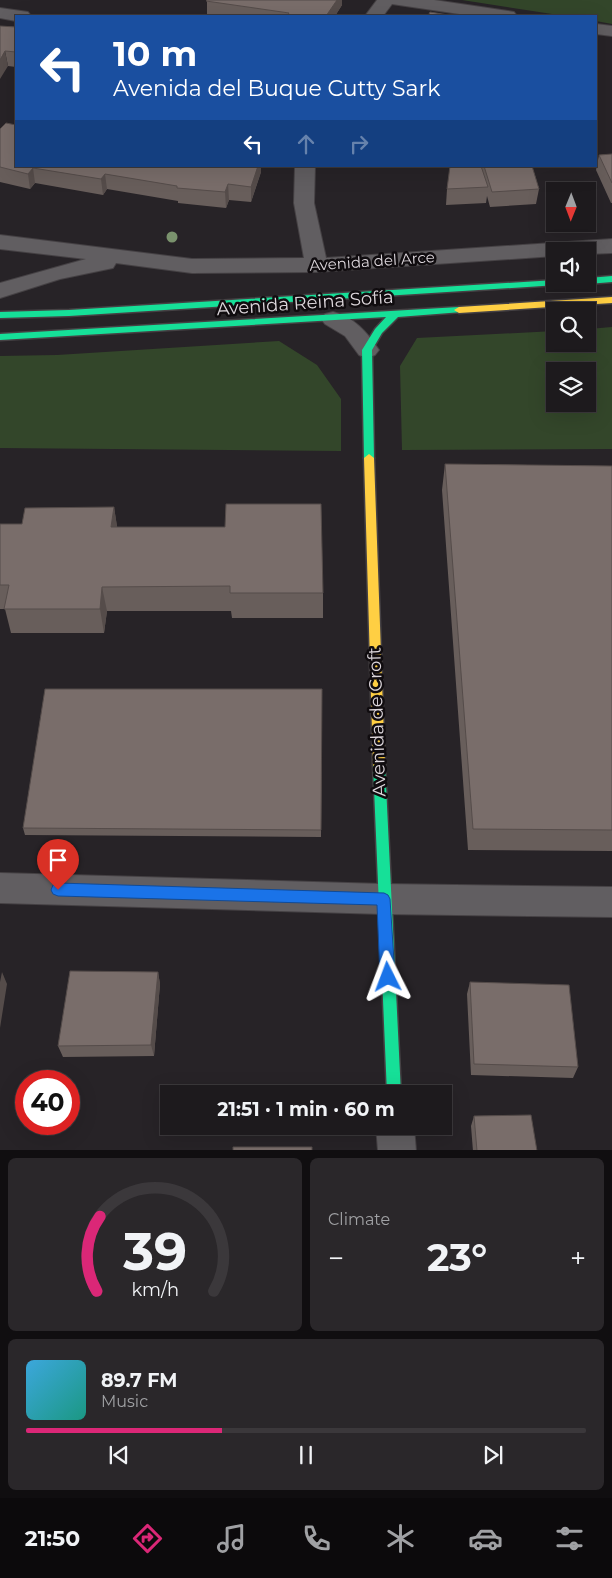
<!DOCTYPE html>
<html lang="en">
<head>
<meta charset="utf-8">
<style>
	body { margin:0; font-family:Montserrat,sans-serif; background:#2a272a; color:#f1f3f6; height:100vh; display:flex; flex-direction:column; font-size:19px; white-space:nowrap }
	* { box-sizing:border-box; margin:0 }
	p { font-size:16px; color:#a0a1a4 }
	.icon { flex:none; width:28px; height:28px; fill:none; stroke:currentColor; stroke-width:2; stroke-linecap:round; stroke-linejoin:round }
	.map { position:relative; height:1150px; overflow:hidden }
	.drawer { display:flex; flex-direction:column; gap:8px; padding:8px; background:#100e10; flex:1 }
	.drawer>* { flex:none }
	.banner { position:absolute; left:15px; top:15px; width:582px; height:152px; border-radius:0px; box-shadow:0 5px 20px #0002,0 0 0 1px #3b383b; background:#1a4fa0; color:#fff; overflow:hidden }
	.needle { width:32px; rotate:181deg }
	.fabs { position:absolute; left:546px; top:182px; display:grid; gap:10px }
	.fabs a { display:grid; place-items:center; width:50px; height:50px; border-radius:0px; background:#1d1a1d; box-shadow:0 5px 20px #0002,0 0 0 1px #3b383b; font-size:25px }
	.speed { position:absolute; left:15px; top:1070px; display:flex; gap:10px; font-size:25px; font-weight:700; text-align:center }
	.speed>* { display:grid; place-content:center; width:65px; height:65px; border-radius:50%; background:#1d1a1d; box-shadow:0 5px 20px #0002,0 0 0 1px #3b383b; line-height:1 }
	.speed .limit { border:8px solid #d22; background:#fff; color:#111 }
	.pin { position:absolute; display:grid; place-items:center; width:42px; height:42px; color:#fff; margin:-51px -21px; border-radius:50% 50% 50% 0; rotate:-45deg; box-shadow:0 0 5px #0007 }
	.pin .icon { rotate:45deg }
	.me { position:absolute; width:55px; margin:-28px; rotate:357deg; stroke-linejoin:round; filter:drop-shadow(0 0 4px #0008) }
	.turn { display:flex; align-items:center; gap:18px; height:105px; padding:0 15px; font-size:22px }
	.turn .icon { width:65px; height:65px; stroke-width:2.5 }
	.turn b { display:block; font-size:35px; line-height:42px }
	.lanes { display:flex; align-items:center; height:48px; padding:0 15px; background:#0003; justify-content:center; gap:25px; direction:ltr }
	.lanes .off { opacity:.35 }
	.big { font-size:38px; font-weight:700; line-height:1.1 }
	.drawer .widget { flex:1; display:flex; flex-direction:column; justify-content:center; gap:8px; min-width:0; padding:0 18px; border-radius:8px; background:#2a272a }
	.drawer .dial { align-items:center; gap:0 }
	.dial svg { height:130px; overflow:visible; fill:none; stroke:#3b383b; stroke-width:7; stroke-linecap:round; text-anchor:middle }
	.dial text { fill:#f1f3f6; stroke:none }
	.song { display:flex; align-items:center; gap:15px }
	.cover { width:60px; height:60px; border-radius:8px; background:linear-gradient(135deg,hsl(200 70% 55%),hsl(170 70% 35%)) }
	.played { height:5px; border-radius:2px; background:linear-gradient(90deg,#db2777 35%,#3b383b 35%) }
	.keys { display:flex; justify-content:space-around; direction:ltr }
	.heat { display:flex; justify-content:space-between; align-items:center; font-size:28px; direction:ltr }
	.drawer .tiles { flex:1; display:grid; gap:8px; grid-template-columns:1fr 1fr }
	.widget:last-child { grid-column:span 2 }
	.trip { position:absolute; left:160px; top:1085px; width:292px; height:50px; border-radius:0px; background:#1d1a1d; box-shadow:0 5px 20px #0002,0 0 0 1px #3b383b; font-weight:700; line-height:50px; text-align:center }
	.menu { display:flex; height:80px; justify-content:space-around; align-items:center; background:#0c0a0c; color:#a0a1a4 }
	.menu .icon { width:35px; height:35px }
	.menu .selected { color:#db2777 }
	.menu b { font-size:22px; color:#f1f3f6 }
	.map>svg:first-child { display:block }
	.green { fill:#33462a; fill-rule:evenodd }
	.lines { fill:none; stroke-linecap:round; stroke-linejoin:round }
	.street-casing { stroke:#454144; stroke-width:2 }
	.fast-casing { stroke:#454144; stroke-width:3 }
	.slow-casing { stroke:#454144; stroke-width:3 }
	.street { fill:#615e61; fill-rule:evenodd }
	.fast { fill:#16e098; fill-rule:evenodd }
	.slow { fill:#ffcf43; fill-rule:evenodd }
	.tree { fill:#7a926d }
	.wall { fill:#685e5b }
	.shaded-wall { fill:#554c4a }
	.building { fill:#796d6a; stroke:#554c4a }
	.route { fill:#1a73e8; stroke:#114b97 }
	.labels { text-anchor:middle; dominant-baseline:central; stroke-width:5; stroke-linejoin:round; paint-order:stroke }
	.far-street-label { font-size:15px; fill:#dcd6db; stroke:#100c0f }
	.street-label { font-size:18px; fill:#dcd6db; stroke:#100c0f }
</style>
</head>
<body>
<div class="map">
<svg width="612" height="1151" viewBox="0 0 612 1151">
	<rect width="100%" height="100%" fill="#272327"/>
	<path class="green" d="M462 0H612V24L596 21V16H565Z
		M612 327V449L402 450 400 366 417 338 555 331V344H588V329ZM555 371H588V404H555Z
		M279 341 317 365 341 399V451L0 448V356L57 355Z"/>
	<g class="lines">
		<g class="street-casing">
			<path id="street" d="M377 0H434L508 11 514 12 517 16H473L392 4 383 16H365Z
				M0 8 28 12 31 16H16V21L0 18Z
				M596 24 612 26V36L596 34Z
				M295 166H315L314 203 326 258 612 239V253L588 254V251H555V256L316 272 192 273 116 263 113 268 60 279 0 298V283L86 259 0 249V235L192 259 304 258 294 203Z
				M333 312C354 317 367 332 379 350L375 355 367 358 359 355 345 336 325 324 321 319 325 314Z
				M0 873 383 884 612 887V917L383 914 0 903Z
				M376 1126H414L416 1151H378Z"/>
		</g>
		<g class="fast-casing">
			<path id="fast" d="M612 276V282L588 284V278Z
				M555 280V284H559L558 285 69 316 0 318V312L69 310Z
				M459 307 464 310 462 312 398 317 382 333 372 350 374 458 369 462 364 458 362 350 375 329 386 317 0 340V334Z
				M379 760 383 761 385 765 401 1094H387L373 765 375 761Z"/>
		</g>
		<g class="slow-casing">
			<path id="slow" d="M612 297V303L459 313 454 310 459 307Z
				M369 454 374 458 385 765 383 769 379 770 375 769 373 765 364 458Z"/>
		</g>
		<use href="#street" class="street"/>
		<use href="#fast" class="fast"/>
		<use href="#slow" class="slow"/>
	</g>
	<circle class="tree" cx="172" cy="237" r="5.5"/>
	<path class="wall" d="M207 0H342V5L335 16H213L207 15Z
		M0 26 16 27V67L8 66Z
		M0 129 16 166 261 172 251 202 229 200 226 208 178 203V201L107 189 103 195 35 183 30 189 0 182Z
		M612 154V203H611L596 170 599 155Z
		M482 166H532L539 189 536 204 490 207 487 196 486 203 446 205 447 189 482 169Z
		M445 464 612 466V851L468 850 442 490Z
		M114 507 117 527 323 593V618H232L231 611H107L104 633H11L5 609H0V524H22Z
		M322 689 321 837 25 835 23 828Z
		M158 972 160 984 154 1056 63 1057 58 1046Z
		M470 982 578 1067 573 1078 471 1075 467 994Z
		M474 1116 537 1151H473L471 1126Z"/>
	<path class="shaded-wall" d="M337 0H342V5L335 16H326Z
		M5 51 8 66 0 79V60Z
		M258 166H261V172L251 202V187Z
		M33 168 35 183 30 189 28 174Z
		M105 174 107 189 103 195 101 179Z
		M228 184 229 200 226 208 225 192Z
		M114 507 118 532 111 527Z
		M102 587 107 611 104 633 100 609Z
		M2 972 7 984 0 1028V982Z
		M158 972 160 984 154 1056 151 1045Z"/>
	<path class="building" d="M207 0H337L326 16H287L289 13 206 1Z
		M430 12 454 16H428Z
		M0 26 16 27V52L5 51 0 60Z
		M6 123 16 125V166H258L251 187 228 184 225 192 177 188V186L105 174 101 179 33 168 28 174 0 167V129Z
		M612 154V183L599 155Z
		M450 166H481L488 187 447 189Z
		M484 166H532L539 189 492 192Z
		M445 464 612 466V830L473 829Z
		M226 504H321L323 593H230V586L102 587 100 609H4L9 585H0V524H22L25 508 114 507 111 527H225Z
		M45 689H322L321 830 23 828Z
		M70 971 158 972 151 1045 58 1046Z
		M470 982 569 985 578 1067 474 1064Z
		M531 1115 537 1151H477L474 1116Z
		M233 1147H312V1151H233Z"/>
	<path class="route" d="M58 883 384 893 388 895 390 899 395 977 393 982 388 984 382 982 380 977 377 905 58 896 53 894 51 890 53 885Z"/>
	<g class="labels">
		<g class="far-street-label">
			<text transform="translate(372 261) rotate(-4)">Avenida del Arce</text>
		</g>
		<g class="street-label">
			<text transform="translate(305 303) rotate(-4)">Avenida Reina Sofía</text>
			<text transform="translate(377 722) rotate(-92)">Avenida de Croft</text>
		</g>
	</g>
</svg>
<div class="fabs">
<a><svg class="needle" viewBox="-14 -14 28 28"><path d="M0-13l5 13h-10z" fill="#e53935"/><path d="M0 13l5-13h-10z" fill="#a0a1a4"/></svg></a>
<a><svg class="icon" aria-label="sound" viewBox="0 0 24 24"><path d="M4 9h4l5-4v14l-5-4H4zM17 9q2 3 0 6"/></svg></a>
<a><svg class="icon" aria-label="search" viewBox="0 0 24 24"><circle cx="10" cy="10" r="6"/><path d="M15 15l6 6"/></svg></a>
<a><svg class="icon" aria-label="layers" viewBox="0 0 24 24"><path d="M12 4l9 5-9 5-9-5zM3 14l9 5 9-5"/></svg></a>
</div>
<div class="speed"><div class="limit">40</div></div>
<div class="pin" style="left:58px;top:890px;background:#d93025"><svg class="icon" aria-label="arrive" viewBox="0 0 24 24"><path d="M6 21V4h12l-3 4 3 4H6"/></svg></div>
<svg class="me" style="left:388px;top:977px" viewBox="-20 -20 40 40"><path d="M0-17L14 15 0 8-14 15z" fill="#1a73e8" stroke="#fff" stroke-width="4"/></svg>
<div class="trip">21:51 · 1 min · 60 m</div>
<div class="banner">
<div class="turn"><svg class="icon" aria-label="left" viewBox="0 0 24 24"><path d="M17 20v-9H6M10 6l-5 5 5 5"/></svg><div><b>10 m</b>Avenida del Buque Cutty Sark</div></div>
<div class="lanes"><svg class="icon" aria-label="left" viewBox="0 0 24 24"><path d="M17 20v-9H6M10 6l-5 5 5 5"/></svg><svg class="icon off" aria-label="ahead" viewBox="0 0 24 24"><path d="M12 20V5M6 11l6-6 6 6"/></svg><svg class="icon off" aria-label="right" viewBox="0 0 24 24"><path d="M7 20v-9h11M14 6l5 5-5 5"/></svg></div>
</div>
</div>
<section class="drawer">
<div class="tiles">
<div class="widget dial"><svg viewBox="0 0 100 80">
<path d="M14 69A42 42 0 1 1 86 69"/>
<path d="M14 69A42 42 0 0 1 16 23" stroke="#db2777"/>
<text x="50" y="56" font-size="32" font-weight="700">39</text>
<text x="50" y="72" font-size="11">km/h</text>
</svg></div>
<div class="widget"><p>Climate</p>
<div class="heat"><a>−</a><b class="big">23°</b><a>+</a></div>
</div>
<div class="widget">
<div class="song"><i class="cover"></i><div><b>89.7 FM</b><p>Music</p></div></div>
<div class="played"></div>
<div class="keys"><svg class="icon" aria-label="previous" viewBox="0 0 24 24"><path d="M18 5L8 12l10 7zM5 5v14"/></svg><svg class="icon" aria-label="pause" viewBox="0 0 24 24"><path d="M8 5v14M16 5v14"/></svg><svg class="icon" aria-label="next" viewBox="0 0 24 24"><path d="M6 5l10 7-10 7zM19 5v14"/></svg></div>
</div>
</div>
</section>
<nav class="menu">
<b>21:50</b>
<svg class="icon selected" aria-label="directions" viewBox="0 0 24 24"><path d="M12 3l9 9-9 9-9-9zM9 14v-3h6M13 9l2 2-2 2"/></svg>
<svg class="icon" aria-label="music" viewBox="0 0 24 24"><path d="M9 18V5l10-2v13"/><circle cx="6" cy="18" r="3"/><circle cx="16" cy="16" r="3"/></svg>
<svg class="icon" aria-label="phone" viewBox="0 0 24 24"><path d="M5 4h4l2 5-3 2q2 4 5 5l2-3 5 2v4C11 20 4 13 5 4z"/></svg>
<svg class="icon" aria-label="climate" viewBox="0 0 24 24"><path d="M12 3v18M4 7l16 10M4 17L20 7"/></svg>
<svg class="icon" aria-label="car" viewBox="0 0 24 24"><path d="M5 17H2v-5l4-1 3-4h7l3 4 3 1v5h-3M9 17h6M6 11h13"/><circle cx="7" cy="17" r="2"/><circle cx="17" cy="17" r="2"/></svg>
<svg class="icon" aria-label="filters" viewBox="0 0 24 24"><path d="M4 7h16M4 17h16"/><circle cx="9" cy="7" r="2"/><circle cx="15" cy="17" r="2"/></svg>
</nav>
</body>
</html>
